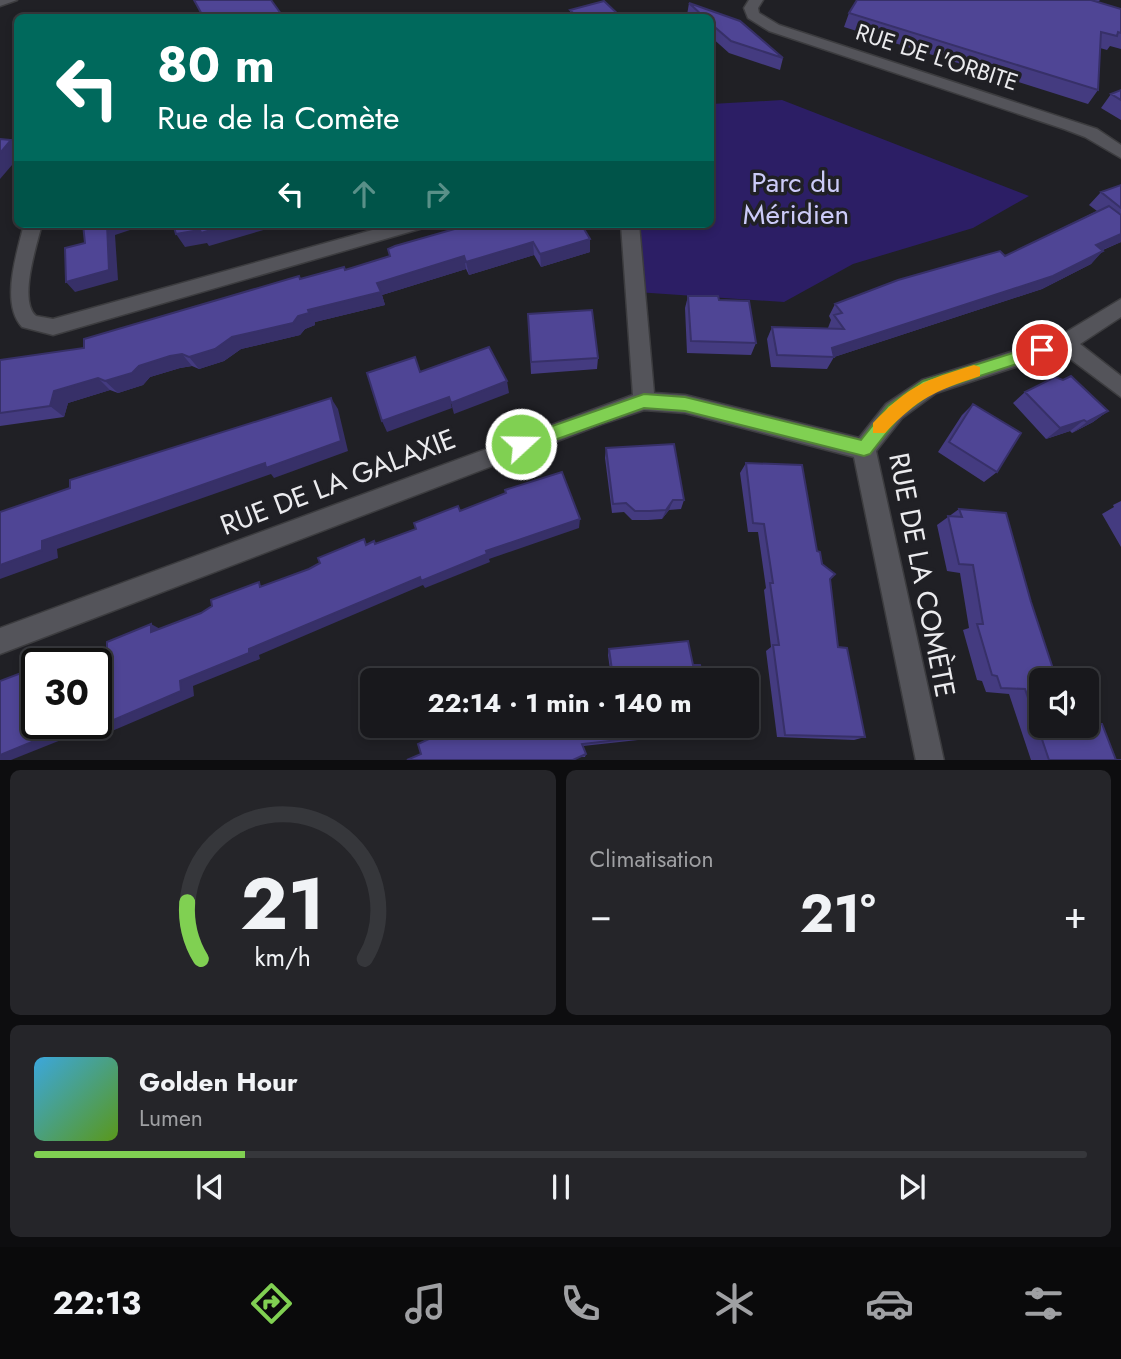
<!DOCTYPE html>
<html lang="fr">
<head>
<meta charset="utf-8">
<style>
	body { margin:0; font-family:Jost,sans-serif; background:#252529; color:#f1f3f6; height:100vh; display:flex; flex-direction:column; font-size:26px; white-space:nowrap }
	* { box-sizing:border-box; margin:0 }
	p { font-size:23px; color:#9fa0a3 }
	.icon { flex:none; width:38px; height:38px; fill:none; stroke:currentColor; stroke-width:2; stroke-linecap:round; stroke-linejoin:round }
	.map { position:relative; height:760px; overflow:hidden }
	.details { display:flex; flex-direction:column; gap:10px; padding:10px; background:#0d0d0f; flex:1 }
	.details>* { flex:none }
	.banner { position:absolute; left:14px; top:14px; width:700px; height:214px; border-radius:10px; box-shadow:0 4px 10px #0003,0 0 0 2px #36373b; background:#00695c; color:#fff; overflow:hidden }
	.controls { position:absolute; left:1029px; top:668px; display:grid; gap:14px }
	.controls a { display:grid; place-items:center; width:70px; height:70px; border-radius:10px; background:#18181c; box-shadow:0 4px 10px #0003,0 0 0 2px #36373b; font-size:35px }
	.speed { position:absolute; left:21px; top:648px; display:flex; gap:14px; font-size:35px; font-weight:700; text-align:center }
	.speed>* { display:grid; place-content:center; width:91px; height:91px; border-radius:50%; background:#18181c; box-shadow:0 4px 10px #0003,0 0 0 2px #36373b; line-height:1 }
	.speed .limit { border:4px solid #111; border-radius:10px; background:#fff; color:#111 }
	.pin { position:absolute; display:grid; place-items:center; width:60px; height:60px; color:#fff; margin:-30px; border:4px solid #fff; border-radius:50%; box-shadow:0 2px 7px #0007 }
	.me { position:absolute; width:77px; margin:-38px; rotate:69deg; stroke-linejoin:round; filter:drop-shadow(0 0 5px #0008) }
	.turn { display:flex; align-items:center; gap:24px; height:147px; padding:0 28px; font-size:32px }
	.turn .icon { width:91px; height:91px; stroke-width:2.5 }
	.turn b { display:block; font-size:49px; line-height:60px }
	.lanes { display:flex; align-items:center; height:66px; padding:0 28px; background:#0003; justify-content:center; gap:35px; direction:ltr }
	.lanes .off { opacity:.35 }
	.big { font-size:52px; font-weight:700; line-height:1.1 }
	.details .widget { flex:1; display:flex; flex-direction:column; justify-content:center; gap:10px; min-width:0; padding:0 24px; border-radius:10px; background:#252529 }
	.details .dial { align-items:center; gap:0 }
	.dial svg { height:182px; overflow:visible; fill:none; stroke:#36373b; stroke-width:7; stroke-linecap:round; text-anchor:middle }
	.dial text { fill:#f1f3f6; stroke:none }
	.song { display:flex; align-items:center; gap:21px }
	.cover { width:84px; height:84px; border-radius:10px; background:linear-gradient(135deg,hsl(200 70% 55%),hsl(90 70% 35%)) }
	.played { height:7px; border-radius:4px; background:linear-gradient(90deg,#80d052 20%,#36373b 20%) }
	.keys { display:flex; justify-content:space-around; direction:ltr }
	.heat { display:flex; justify-content:space-between; align-items:center; font-size:38px; direction:ltr }
	.details .tiles { flex:1; display:grid; gap:10px; grid-template-columns:1fr 1fr }
	.widget:last-child { grid-column:span 2 }
	.trip { position:absolute; left:360px; top:668px; width:399px; height:70px; border-radius:10px; background:#18181c; box-shadow:0 4px 10px #0003,0 0 0 2px #36373b; font-weight:700; line-height:70px; text-align:center }
	.menu { display:flex; height:112px; justify-content:space-around; align-items:center; background:#0a0a0b; color:#9fa0a3 }
	.menu .icon { width:49px; height:49px }
	.menu .selected { color:#80d052 }
	.menu b { font-size:32px; color:#f1f3f6 }
	.map>svg:first-child { display:block }
	.green { fill:#2c1e65 }
	.lines { fill:none; stroke-linecap:round; stroke-linejoin:round }
	.minor-casing { stroke:#3c3c3f; stroke-width:3 }
	.minor { fill:#54545a; fill-rule:evenodd }
	.wall { fill:#443b80 }
	.shaded-wall { fill:#373068 }
	.building { fill:#4f4595; stroke:#373068; stroke-width:2 }
	.route { fill:#80d052; stroke:#538735; stroke-width:2 }
	.slow { fill:#f59e0b }
	.labels { text-anchor:middle; dominant-baseline:central; stroke-width:7; stroke-linejoin:round; paint-order:stroke }
	.far-street-label { font-size:23px; fill:#ebebee; stroke:#202025 }
	.park-label { font-size:28px; fill:#cccbf8; stroke:#202025 }
	.street-label { font-size:28px; fill:#ebebee; stroke:#202025 }
</style>
</head>
<body>
<div class="map">
<svg width="1121" height="761" viewBox="0 0 1121 761">
	<rect width="100%" height="100%" fill="#202025"/>
	<path class="green" d="M782 100 1029 196 973 228 853 264 784 302 636 292 630 224H710L711 104Z"/>
	<g class="lines">
		<g class="minor-casing">
			<path id="minor" d="M0 0H17L0 6Z
				M749 0H763L758 8 759 13 779 25 1097 129 1121 145V158L1085 137 1064 129 769 31 748 18 744 8Z
				M24 224H42C37 244 18 301 36 316L53 319 394 224H426L423 228 53 335 22 327C0 303 17 253 24 224Z
				M621 224H639L654 393 685 395 859 438 886 404 922 380 1058 337 1121 299V317L1080 344 1121 376V397L1061 352 936 393 902 418 876 451 944 761H916L854 457 685 413 644 410 602 424 0 654V628L633 395Z"/>
		</g>
		<use href="#minor" class="minor"/>
	</g>
	<path class="wall" d="M857 0H1100L1098 2 1121 9V49L1110 46 1107 50 1100 48 1098 90 1088 104 844 27 849 13Z
		M689 3 783 58 780 70 729 53 710 36V18H690L687 15Z
		M570 10 622 18H570Z
		M1121 90V120L1101 108 1111 94Z
		M1121 185V242L1103 250 1091 264 1042 289 834 357 827 369 771 367 767 339 772 327 828 328 831 320 829 316 835 304 1005 256 1097 211 1089 205 1101 192Z
		M505 226 590 239V252L541 267 534 255 469 275 466 269 382 295 385 305 315 322V325L305 329 300 335 241 349 224 361 199 369 192 366 180 368 150 377 143 385 118 393 110 390 68 403 64 417 0 426V360L84 348 300 279 345 270Z
		M688 296 756 343 751 355 687 353 685 308Z
		M528 314 598 358 597 369 531 374Z
		M1025 392 1108 411 1093 422 1072 433 1070 431 1046 439 1013 403Z
		M973 404 997 472 984 482 938 452 962 415Z
		M606 448 684 500 681 509 669 510 662 519 648 520H632L624 512 612 513 605 458Z
		M746 463 817 551 830 579 838 647 865 737 854 740 777 737 766 651 771 647 764 590 766 588 758 532H748L740 473Z
		M1121 501V547L1102 514 1114 507 1113 505Z
		M959 509 1041 726 1116 760H1121H1031L1009 694 986 692 982 681 977 680 963 630 969 628 960 573 947 571 937 525Z
		M609 649 693 665 611 677 608 655Z
		M698 731 693 734 583 746 586 754 585 757 407 760Z"/>
	<path class="shaded-wall" d="M11 140 18 147V158L0 179V153Z
		M106 224H135L136 228 115 235 118 280 75 292 66 282Z
		M231 224H284L209 246 207 243 185 247 176 234Z
		M1121 234V242L1083 258 1096 245Z
		M590 239V252L541 267 540 254Z
		M533 242 534 255 469 275 466 262Z
		M1103 251 1091 264 1042 289 834 357 832 348Z
		M464 256 466 269 382 295 385 305 315 322V325L305 329 300 335 241 349 224 361 199 369 189 357 232 337 308 310 377 283Z
		M182 354 192 366 180 368 150 377 143 385 118 393 105 381 139 366 170 356Z
		M98 378 110 390 68 403 64 417 50 406 54 391Z
		M507 381 509 393 454 414 451 403Z
		M449 397 452 408 387 432 382 421Z
		M331 398 338 409 348 451 274 478 271 474 57 549 58 558 0 579V565L42 541Z
		M1108 411 1093 422 1072 433 1087 422Z
		M1084 420 1070 431 1046 439 1060 428Z
		M673 500 669 510 662 519 666 510Z
		M580 519 579 528 489 559 490 562 425 588 423 585 259 655 260 659 193 686 194 696 112 731 95 728 180 681 249 649 420 577 486 551Z
		M151 624 164 631 151 632Z
		M111 720 11 760H0V755L78 723H96Z"/>
	<path class="building" d="M194 0H271L284 18H204Z
		M857 0H1091L1121 9V33L1118 32 1117 36 1101 32 1098 90 849 13Z
		M604 1 622 18H578L570 10Z
		M689 3 740 21 783 58 731 41 710 23V18H705Z
		M1121 90V100L1111 94Z
		M0 139 11 140 0 153Z
		M1121 185V208L1101 192Z
		M1109 206 1121 215V234L1096 245 1103 251 1053 276 832 348 834 357 777 355 772 327 844 329 834 315 842 313 835 304 898 280 1000 251 1005 256Z
		M83 224H107L109 270 66 282 65 248 85 243Z
		M173 224H231L201 233 200 230 176 234Z
		M472 224H504L505 226 513 224H581L590 239 540 254 533 242 466 262 464 256 377 283 381 292 308 310 309 313 298 316 293 323 232 337 215 349 189 357 182 354 170 356 139 366 132 373 105 381 98 378 54 391 50 406 0 413V360L84 348V339L299 276 300 279 344 267 345 270 390 256 388 249 395 246Z
		M688 296H718L719 300 749 301 756 343 691 341Z
		M592 310 598 358 531 362 528 314Z
		M489 347 507 381 451 403 449 397 382 421 367 373 415 357 420 372Z
		M1071 376 1108 411 1087 422 1084 420 1060 428 1025 392 1055 377 1063 380Z
		M331 398 341 441 266 468 265 463 42 541V550L0 565V512L70 488V480Z
		M973 404 1021 433 997 472 949 442Z
		M674 444 684 500H673L666 510 650 511H635L626 503 613 504 606 448Z
		M746 463 802 465 817 551 820 552 822 564 835 574 830 579 838 647 847 648 865 737 785 735 773 645H779L770 583H773L764 524 753 523Z
		M562 472 580 519 486 551 487 554 421 581 420 577 249 649V653L180 681 181 691 95 728V723H96V663H71L107 649V642L151 624V632L201 613 212 606 211 600 259 582 260 587 309 569 320 563 318 558 364 539 366 545 374 541 375 544 416 529 414 523 458 506 460 511 506 493 505 490Z
		M959 509 1006 513 1031 602 1057 681H1041V726H1087V724H1102L1116 760H1121H1049L1025 689 1001 688 997 676 992 675 977 624H983L973 565 959 564 948 516 962 517Z
		M688 641 693 665H700L703 681H574L613 677 609 649Z
		M37 667V723H78L0 755V681Z
		M562 672 566 681H542Z
		M457 726H697L698 731 582 744 586 754 573 760H407L421 754 418 744Z"/>
	<path class="route" d="M1042 344 1047 345V354L934 391 900 416 870 454 864 456 685 411 644 408 521 452 513 444 515 439 644 394 685 397 861 440 888 406 923 381Z"/>
	<path class="slow" d="M974 365 980 367V376C933 392 920 397 885 433H873V423C911 384 923 381 974 365Z"/>
	<g class="labels">
		<g class="far-street-label">
			<text transform="translate(937 57) rotate(18)">RUE DE L'ORBITE</text>
		</g>
		<g class="park-label">
			<text x="796" y="182">Parc du<tspan x="796" dy="32">Méridien</tspan></text>
		</g>
		<g class="street-label">
			<text transform="translate(338 482) rotate(-21)">RUE DE LA GALAXIE</text>
			<text transform="translate(922 575) rotate(79)">RUE DE LA COMÈTE</text>
		</g>
	</g>
</svg>
<div class="controls">
<a><svg class="icon" aria-label="sound" viewBox="0 0 24 24"><path d="M4 9h4l5-4v14l-5-4H4zM17 9q2 3 0 6"/></svg></a>
</div>
<div class="speed"><div class="limit">30</div></div>
<div class="pin" style="left:1042px;top:350px;background:#d93025"><svg class="icon" aria-label="arrive" viewBox="0 0 24 24"><path d="M6 21V4h12l-3 4 3 4H6"/></svg></div>
<svg class="me" style="left:521px;top:444px" viewBox="-20 -20 40 40"><circle r="17" fill="#80d052" stroke="#fff" stroke-width="3"/><path d="M0-11L8 9 0 5-8 9z" fill="#fff"/></svg>
<div class="trip">22:14 · 1 min · 140 m</div>
<div class="banner">
<div class="turn"><svg class="icon" aria-label="left" viewBox="0 0 24 24"><path d="M17 20v-9H6M10 6l-5 5 5 5"/></svg><div><b>80 m</b>Rue de la Comète</div></div>
<div class="lanes"><svg class="icon" aria-label="left" viewBox="0 0 24 24"><path d="M17 20v-9H6M10 6l-5 5 5 5"/></svg><svg class="icon off" aria-label="ahead" viewBox="0 0 24 24"><path d="M12 20V5M6 11l6-6 6 6"/></svg><svg class="icon off" aria-label="right" viewBox="0 0 24 24"><path d="M7 20v-9h11M14 6l5 5-5 5"/></svg></div>
</div>
</div>
<section class="details">
<div class="tiles">
<div class="widget dial"><svg viewBox="0 0 100 80">
<path d="M14 69A42 42 0 1 1 86 69"/>
<path d="M14 69A42 42 0 0 1 8 44" stroke="#80d052"/>
<text x="50" y="56" font-size="32" font-weight="700">21</text>
<text x="50" y="72" font-size="11">km/h</text>
</svg></div>
<div class="widget"><p>Climatisation</p>
<div class="heat"><a>−</a><b class="big">21°</b><a>+</a></div>
</div>
<div class="widget">
<div class="song"><i class="cover"></i><div><b>Golden Hour</b><p>Lumen</p></div></div>
<div class="played"></div>
<div class="keys"><svg class="icon" aria-label="previous" viewBox="0 0 24 24"><path d="M18 5L8 12l10 7zM5 5v14"/></svg><svg class="icon" aria-label="pause" viewBox="0 0 24 24"><path d="M8 5v14M16 5v14"/></svg><svg class="icon" aria-label="next" viewBox="0 0 24 24"><path d="M6 5l10 7-10 7zM19 5v14"/></svg></div>
</div>
</div>
</section>
<nav class="menu">
<b>22:13</b>
<svg class="icon selected" aria-label="directions" viewBox="0 0 24 24"><path d="M12 3l9 9-9 9-9-9zM9 14v-3h6M13 9l2 2-2 2"/></svg>
<svg class="icon" aria-label="music" viewBox="0 0 24 24"><path d="M9 18V5l10-2v13"/><circle cx="6" cy="18" r="3"/><circle cx="16" cy="16" r="3"/></svg>
<svg class="icon" aria-label="phone" viewBox="0 0 24 24"><path d="M5 4h4l2 5-3 2q2 4 5 5l2-3 5 2v4C11 20 4 13 5 4z"/></svg>
<svg class="icon" aria-label="climate" viewBox="0 0 24 24"><path d="M12 3v18M4 7l16 10M4 17L20 7"/></svg>
<svg class="icon" aria-label="car" viewBox="0 0 24 24"><path d="M5 17H2v-5l4-1 3-4h7l3 4 3 1v5h-3M9 17h6M6 11h13"/><circle cx="7" cy="17" r="2"/><circle cx="17" cy="17" r="2"/></svg>
<svg class="icon" aria-label="filters" viewBox="0 0 24 24"><path d="M4 7h16M4 17h16"/><circle cx="9" cy="7" r="2"/><circle cx="15" cy="17" r="2"/></svg>
</nav>
</body>
</html>
